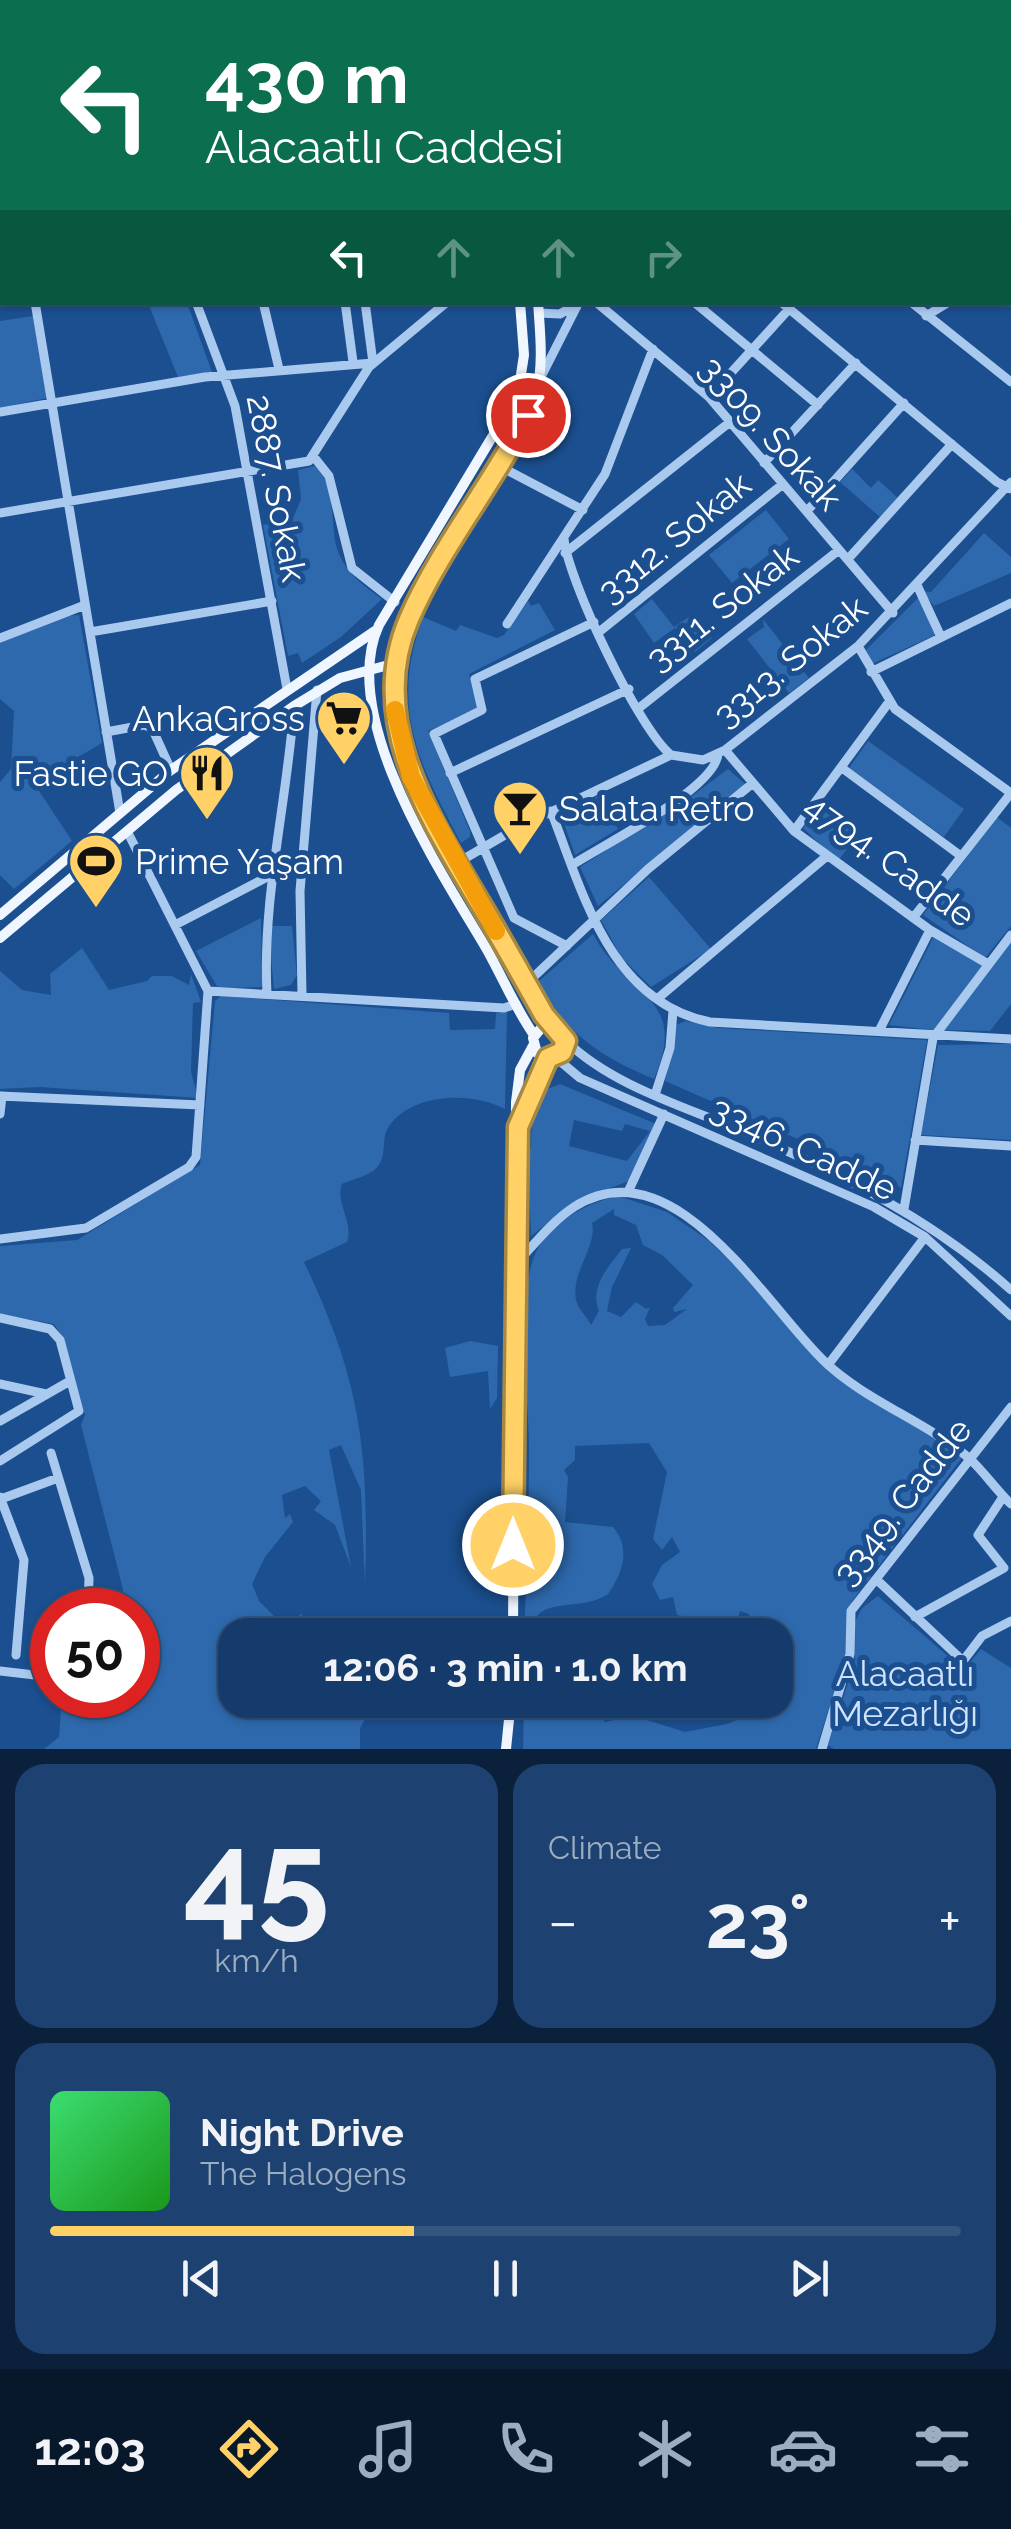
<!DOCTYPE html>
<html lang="en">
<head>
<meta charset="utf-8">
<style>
	body { margin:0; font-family:Raleway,sans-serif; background:#1d4271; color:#f1f3f6; height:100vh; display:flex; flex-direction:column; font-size:38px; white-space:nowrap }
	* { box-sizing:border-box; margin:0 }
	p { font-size:32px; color:#9dadc1 }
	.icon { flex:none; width:55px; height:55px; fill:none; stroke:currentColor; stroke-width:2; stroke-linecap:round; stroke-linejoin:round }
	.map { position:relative; height:1749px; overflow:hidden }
	.panel { display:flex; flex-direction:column; gap:15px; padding:15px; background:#0b203b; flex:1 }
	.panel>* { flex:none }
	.guide { position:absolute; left:0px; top:0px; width:1012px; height:305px; box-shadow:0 2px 8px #0004,0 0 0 2px #33557e; background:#0b6e4f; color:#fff; overflow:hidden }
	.speed { position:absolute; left:30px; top:1588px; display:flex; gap:20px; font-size:50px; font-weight:700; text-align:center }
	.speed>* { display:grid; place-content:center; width:130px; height:130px; border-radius:50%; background:#143b6b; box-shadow:0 2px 8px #0004,0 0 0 2px #33557e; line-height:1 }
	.speed .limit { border:15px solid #d22; background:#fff; color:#111 }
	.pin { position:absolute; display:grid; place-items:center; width:85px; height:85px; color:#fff; margin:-42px; border:5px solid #fff; border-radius:50%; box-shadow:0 2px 10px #0007 }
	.me { position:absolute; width:110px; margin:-55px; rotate:0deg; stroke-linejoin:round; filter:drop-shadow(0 0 8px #0008) }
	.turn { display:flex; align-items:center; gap:35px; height:210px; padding:0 40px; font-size:45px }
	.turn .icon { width:130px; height:130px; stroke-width:2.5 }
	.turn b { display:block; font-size:70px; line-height:85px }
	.lanes { display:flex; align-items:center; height:95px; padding:0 40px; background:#0003; justify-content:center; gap:50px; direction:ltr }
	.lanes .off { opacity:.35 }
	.big { font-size:75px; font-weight:700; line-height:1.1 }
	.panel .tile { flex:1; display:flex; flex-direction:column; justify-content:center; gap:15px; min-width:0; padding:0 35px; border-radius:30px; background:#1d4271 }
	.panel .dial { align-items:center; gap:0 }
	.dial b { font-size:130px; line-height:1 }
	.song { display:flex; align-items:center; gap:30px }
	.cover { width:120px; height:120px; border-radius:15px; background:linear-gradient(135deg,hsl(140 70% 55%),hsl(120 70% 35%)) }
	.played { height:10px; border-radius:5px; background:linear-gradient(90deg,#ffd166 40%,#33557e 40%) }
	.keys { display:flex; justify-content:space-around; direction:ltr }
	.heat { display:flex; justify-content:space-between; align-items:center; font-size:55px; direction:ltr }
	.panel .tiles { flex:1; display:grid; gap:15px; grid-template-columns:1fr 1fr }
	.tile:last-child { grid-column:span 2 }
	.trip { position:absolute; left:218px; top:1618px; width:575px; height:100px; border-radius:30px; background:#143b6b; box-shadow:0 2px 8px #0004,0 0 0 2px #33557e; font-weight:700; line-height:100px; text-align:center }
	.dock { display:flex; height:160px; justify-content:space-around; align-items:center; background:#08182b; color:#9dadc1 }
	.dock .icon { width:70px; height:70px }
	.dock .current { color:#ffd166 }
	.dock b { font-size:45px; color:#f1f3f6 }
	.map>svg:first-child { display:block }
	.green { fill:#2e69ad; fill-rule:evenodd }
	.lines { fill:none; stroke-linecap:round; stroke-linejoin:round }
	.minor { stroke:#a9c9ee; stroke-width:9 }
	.major { stroke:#f0f6ff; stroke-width:10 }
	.route-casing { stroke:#a68842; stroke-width:25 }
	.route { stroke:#ffd166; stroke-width:18 }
	.slow { stroke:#f59e0b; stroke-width:18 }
	.labels { text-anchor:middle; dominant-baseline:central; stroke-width:10; stroke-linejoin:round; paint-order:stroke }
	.street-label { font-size:35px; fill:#fff; stroke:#1b4f8f }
	.poi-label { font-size:35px; fill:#fff; stroke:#1b4f8f; text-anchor:end }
	.park-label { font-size:35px; fill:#cfe3fa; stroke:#1b4f8f }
</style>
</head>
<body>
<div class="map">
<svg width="1011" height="1749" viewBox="0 0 1011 1749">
	<rect width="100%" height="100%" fill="#1b4f8f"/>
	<path class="green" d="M148 303H187L212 372 178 377Z
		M33 316 47 398 0 408V321Z
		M314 466C339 483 328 529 339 554 348 575 365 587 382 599L341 637 302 663 298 653 288 656 263 525 294 516 301 499 298 470Z
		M852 469 871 488 878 480 898 498 880 517 840 482Z
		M766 510 789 539 732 583 709 555Z
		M984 533 1011 557V573L934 606 922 591 931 592Z
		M919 597 935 635 872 664 866 650Z
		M652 599 674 627 693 614 712 638 695 652 675 628 654 643 634 614Z
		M528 601 531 606 539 603 555 630 469 674 480 709 428 731 470 831V837L461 843C419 764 389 708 423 617L456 631 460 625 497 638 504 635Z
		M79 615 102 743 34 783 72 841 14 889 0 875V782L11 769 14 711 0 699V642L65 616Z
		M763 619 809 678 789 693 747 639 764 627Z
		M868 741 964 809 944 837 849 768Z
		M728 769 745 784 598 906 580 867 688 799Z
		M600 795 618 829 575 855 561 815Z
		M823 802 861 830 838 861 803 828Z
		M997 817 1011 828V926L985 958 923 915Z
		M649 877 711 949 651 987 621 957 601 920Z
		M261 918 262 987 218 988 196 951Z
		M268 926H292L297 975 291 985 274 989Z
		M593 934C627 998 690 996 654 1079 601 1057 565 1034 539 981Z
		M934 936 983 965 933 1030 889 1025Z
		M1011 941V1004L990 1031 943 1030Z
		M82 948 109 990 147 981 152 976H172L189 985 191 974 201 1002 193 1003 191 1072 198 1098 40 1087 0 1089V971L22 990 51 995 50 974Z
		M221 996 449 1013 450 1030 495 1029 496 1013 507 1012 505 1109C471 1091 410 1093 388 1128 381 1139 387 1155 378 1166 371 1176 353 1179 342 1184 335 1203 354 1222 347 1242L304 1262C362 1383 369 1453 365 1585L361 1490 341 1445 329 1450 351 1567 335 1525 314 1510 321 1501 305 1486 282 1495 285 1518 290 1514 293 1522 265 1557 252 1584 259 1601 289 1631 300 1614 320 1627 341 1625V1635H235V1700H340L342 1709 363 1700H376L360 1728V1749H44L59 1737 61 1708H73L74 1695H138V1610H121L123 1589 81 1425 85 1415 63 1337 54 1324 0 1314V1246L77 1240 200 1165 215 1001Z
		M686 1021 718 1028 927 1040 901 1188 887 1178 665 1081 676 1025Z
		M1011 1044V1140L921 1135 938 1045Z
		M560 1084 656 1124 629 1181 578 1200 531 1236 528 1150 531 1149 532 1110 542 1091ZM574 1120 622 1131 625 1124 650 1131 627 1161 569 1146Z
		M618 1196 667 1212 708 1240 765 1295 825 1365 960 1454 961 1459 852 1601 846 1654 816 1749H523L524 1700H582L605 1722 634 1716 685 1732 727 1724 763 1710 771 1711 765 1703 775 1700V1635H752L749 1614 740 1611 734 1635H711L698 1620 677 1615 673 1597 660 1600 652 1584 662 1565 680 1552 672 1537 662 1550 653 1539 667 1472 649 1443 575 1446V1460L564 1470 568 1477 565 1522 613 1527C631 1548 623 1573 608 1594 579 1614 534 1592 530 1635H524C527 1567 529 1517 529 1449 529 1394 515 1307 534 1257 546 1224 586 1203 618 1196ZM614 1209V1215L636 1225 643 1245 662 1255 693 1285 673 1308 674 1312 687 1309 665 1325 648 1326 645 1319 650 1307 646 1309 636 1302 621 1317 607 1311 612 1287 631 1248 622 1249C608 1267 589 1288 599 1311L591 1325C588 1318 579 1310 577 1303 568 1276 598 1246 592 1223Z
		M470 1341 498 1346 497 1398 490 1409 488 1371 450 1377 445 1348Z
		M878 1596 964 1670 981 1649 1011 1668V1749H834L828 1745 855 1661 853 1626 862 1608Z"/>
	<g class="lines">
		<path class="minor" d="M126 0 127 2
			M191 0V2
			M241 0V2
			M324 0 325 2
			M401 0 402 2
			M467 0 472 2
			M541 0V2
			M618 0V2
			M740 0 757 2
			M822 0 824 2
			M764 2 766 0
			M0 124 2 123
			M1010 146H1011
			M0 252H2
			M1010 268 1011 267
			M35 302 120 813
			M196 302 235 406 287 689
			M263 302 279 369
			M345 302 353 362
			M596 302 709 397 893 613
			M694 302 818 405
			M781 302 997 482 1011 489
			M911 302 1011 382
			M539 313 560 314 577 304
			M926 316 949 302
			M542 375 579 302
			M709 397 789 309
			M0 412 205 377 373 363 365 302
			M314 457 329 476 352 568 395 602
			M764 463 856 363
			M501 467 583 510
			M807 511 904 403
			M0 513 309 461 369 367 447 302
			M564 539C568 580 639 730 671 755L703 760 725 750 858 646 1011 482
			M565 553 730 422
			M848 559 952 444
			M917 585 941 637
			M507 624 605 474 653 349
			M90 632 272 601
			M599 632 783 484
			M0 638 85 605
			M858 646 895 709 1011 793
			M871 672 1011 603
			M639 708 839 550
			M106 732 144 725 152 728 171 770
			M725 750 794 831 930 930 988 964
			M842 768 961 856
			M450 773 629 689
			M551 811C583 893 610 1002 710 1022L1011 1039
			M794 831 889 702
			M457 863 515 829 671 755
			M572 865C603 845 715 789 718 754
			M913 918 1011 793
			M175 925 273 874
			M567 946 514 918 434 734 482 710 475 679 594 622
			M526 984 648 869 753 783
			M208 991 504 1008 516 1004
			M267 994C262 897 287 803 294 706
			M302 994 300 891 317 690
			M657 999 827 856
			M879 1031 930 930
			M566 1041C613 1086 683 1106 742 1131 839 1173 932 1219 1011 1290
			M555 1057 580 1078 874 1207 925 1237 1011 1316
			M655 1095 670 1048 673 1011
			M0 1096 200 1105
			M0 1114 2 1096
			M915 1140 1011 1146
			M628 1192 664 1114
			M904 1209 933 1038 1011 935
			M0 1239 86 1228 189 1167 196 1157 208 991 127 831
			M514 1266C533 1246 551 1222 574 1207 674 1143 765 1305 824 1361 864 1400 927 1422 970 1459 985 1473 996 1490 1011 1504
			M0 1318 50 1329 60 1340 79 1411 0 1461
			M828 1365 925 1237
			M0 1384 46 1394
			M0 1421 70 1381
			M51 1453 89 1578 88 1610
			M0 1497 24 1560 16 1655
			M1 1499 58 1478
			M876 1579 963 1661 982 1636 1011 1621
			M915 1617 1004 1568 978 1535 1003 1497
			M0 1671 52 1677
			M62 1704 70 1703V1695
			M822 1749 850 1654 851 1611 1011 1407"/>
		<path class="major" d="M503 0V2
			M523 2V0
			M520 302 524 355 518 394 379 625C337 716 440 870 486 948 502 976 515 1008 534 1035
			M538 302C540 331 544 366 536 394 490 545 334 617 421 796L545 1015 564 1034 562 1052 547 1058 537 1053 533 1038 542 1027 553 1026
			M0 915 171 770 375 631
			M0 938 176 790 294 706 340 678 396 663
			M520 1121 547 1058
			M513 1635 516 1102 520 1070 533 1046
			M506 1749 511 1700"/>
	</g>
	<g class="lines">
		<g class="route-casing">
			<path id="route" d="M513 1545 518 1127 548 1058 562 1052 566 1041 544 1015C523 978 502 940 480 903 430 818 365 721 409 619 440 548 492 485 528 415"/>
		</g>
		<use href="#route" class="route"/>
		<path class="slow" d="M395 710 411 777 496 931"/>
	</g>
	<defs>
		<g id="supermarket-pin" transform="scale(2.875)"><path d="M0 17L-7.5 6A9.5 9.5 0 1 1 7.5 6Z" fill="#ffd166" stroke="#1b4f8f"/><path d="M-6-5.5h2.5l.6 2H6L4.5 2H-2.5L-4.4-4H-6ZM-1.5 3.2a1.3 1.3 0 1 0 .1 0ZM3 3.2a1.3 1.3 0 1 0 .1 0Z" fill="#111"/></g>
		<g id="restaurant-pin" transform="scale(2.875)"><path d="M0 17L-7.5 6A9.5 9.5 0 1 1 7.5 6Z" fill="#ffd166" stroke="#1b4f8f"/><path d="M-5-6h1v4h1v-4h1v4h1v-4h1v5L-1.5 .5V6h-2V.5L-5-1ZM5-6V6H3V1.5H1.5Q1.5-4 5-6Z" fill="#111"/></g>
		<g id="bar-pin" transform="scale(2.875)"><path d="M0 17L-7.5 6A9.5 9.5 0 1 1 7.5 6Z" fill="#ffd166" stroke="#1b4f8f"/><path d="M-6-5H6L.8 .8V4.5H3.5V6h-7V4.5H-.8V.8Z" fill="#111"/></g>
		<g id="stadium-pin" transform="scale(2.875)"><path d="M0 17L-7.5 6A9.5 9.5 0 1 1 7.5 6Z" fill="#ffd166" stroke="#1b4f8f"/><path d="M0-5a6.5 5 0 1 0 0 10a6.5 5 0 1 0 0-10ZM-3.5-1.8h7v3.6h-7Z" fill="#111"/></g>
	</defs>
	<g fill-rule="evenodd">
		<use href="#supermarket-pin" x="344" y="718"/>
		<use href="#restaurant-pin" x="207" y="773"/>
		<use href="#bar-pin" x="520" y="808"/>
		<use href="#stadium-pin" x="96" y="861"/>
	</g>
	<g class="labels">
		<g class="street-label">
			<text transform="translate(771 433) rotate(48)">3309. Sokak</text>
			<text transform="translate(277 488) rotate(79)">2887. Sokak</text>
			<text transform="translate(674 537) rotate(-39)">3312. Sokak</text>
			<text transform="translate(722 607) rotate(-38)">3311. Sokak</text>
			<text transform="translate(790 661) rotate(-39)">3313. Sokak</text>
			<text transform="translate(890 860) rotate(36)">4794. Cadde</text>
			<text transform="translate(804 1148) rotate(25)">3346. Cadde</text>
			<text transform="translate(902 1501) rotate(-52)">3349. Cadde</text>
		</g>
		<g class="poi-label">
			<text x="305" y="718">AnkaGross</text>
			<text x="168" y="773">Fastie GO</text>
			<text x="559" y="808" text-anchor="start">Salata Retro</text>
			<text x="135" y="861" text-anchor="start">Prime Yaşam</text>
		</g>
		<g class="park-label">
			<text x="905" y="1673">Alacaatlı<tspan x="905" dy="40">Mezarlığı</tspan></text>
		</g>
	</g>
</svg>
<div class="speed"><div class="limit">50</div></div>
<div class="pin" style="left:528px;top:415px;background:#d93025"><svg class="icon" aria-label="arrive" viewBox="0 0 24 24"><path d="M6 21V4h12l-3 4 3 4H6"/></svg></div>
<svg class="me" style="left:513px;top:1545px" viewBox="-20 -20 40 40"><circle r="17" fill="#ffd166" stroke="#fff" stroke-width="3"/><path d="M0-11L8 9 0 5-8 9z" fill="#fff"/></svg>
<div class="trip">12:06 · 3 min · 1.0 km</div>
<div class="guide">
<div class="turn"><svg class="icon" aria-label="left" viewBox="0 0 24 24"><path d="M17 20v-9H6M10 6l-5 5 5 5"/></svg><div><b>430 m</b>Alacaatlı Caddesi</div></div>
<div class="lanes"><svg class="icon" aria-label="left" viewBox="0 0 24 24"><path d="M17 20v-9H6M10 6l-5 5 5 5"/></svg><svg class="icon off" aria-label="ahead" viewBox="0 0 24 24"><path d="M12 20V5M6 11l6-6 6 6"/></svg><svg class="icon off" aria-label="ahead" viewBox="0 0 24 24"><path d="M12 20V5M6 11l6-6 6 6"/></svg><svg class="icon off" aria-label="right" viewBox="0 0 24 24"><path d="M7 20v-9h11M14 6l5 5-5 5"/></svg></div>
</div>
</div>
<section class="panel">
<div class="tiles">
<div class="tile dial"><b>45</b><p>km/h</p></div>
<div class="tile"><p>Climate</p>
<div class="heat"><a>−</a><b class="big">23°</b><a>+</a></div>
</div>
<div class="tile">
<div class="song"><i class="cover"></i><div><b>Night Drive</b><p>The Halogens</p></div></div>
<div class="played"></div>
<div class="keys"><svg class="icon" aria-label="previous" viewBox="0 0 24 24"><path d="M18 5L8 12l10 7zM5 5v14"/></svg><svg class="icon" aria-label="pause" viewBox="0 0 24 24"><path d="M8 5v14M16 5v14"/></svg><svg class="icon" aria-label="next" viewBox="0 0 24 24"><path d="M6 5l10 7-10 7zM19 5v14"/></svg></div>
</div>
</div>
</section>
<nav class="dock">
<b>12:03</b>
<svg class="icon current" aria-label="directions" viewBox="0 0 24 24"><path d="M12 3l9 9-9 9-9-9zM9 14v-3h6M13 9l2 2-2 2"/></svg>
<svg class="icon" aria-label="music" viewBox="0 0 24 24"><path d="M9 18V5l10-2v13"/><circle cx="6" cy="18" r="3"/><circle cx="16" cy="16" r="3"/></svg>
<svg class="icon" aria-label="phone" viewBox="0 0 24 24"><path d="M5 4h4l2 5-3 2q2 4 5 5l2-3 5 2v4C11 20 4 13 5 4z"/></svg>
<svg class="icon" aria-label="climate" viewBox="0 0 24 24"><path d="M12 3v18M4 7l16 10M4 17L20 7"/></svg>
<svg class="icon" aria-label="car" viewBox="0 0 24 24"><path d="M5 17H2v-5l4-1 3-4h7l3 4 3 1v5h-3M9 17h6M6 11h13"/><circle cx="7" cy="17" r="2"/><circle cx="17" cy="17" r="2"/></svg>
<svg class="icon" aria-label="filters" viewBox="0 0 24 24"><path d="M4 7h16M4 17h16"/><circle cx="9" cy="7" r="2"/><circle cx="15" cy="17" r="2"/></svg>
</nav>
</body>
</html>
